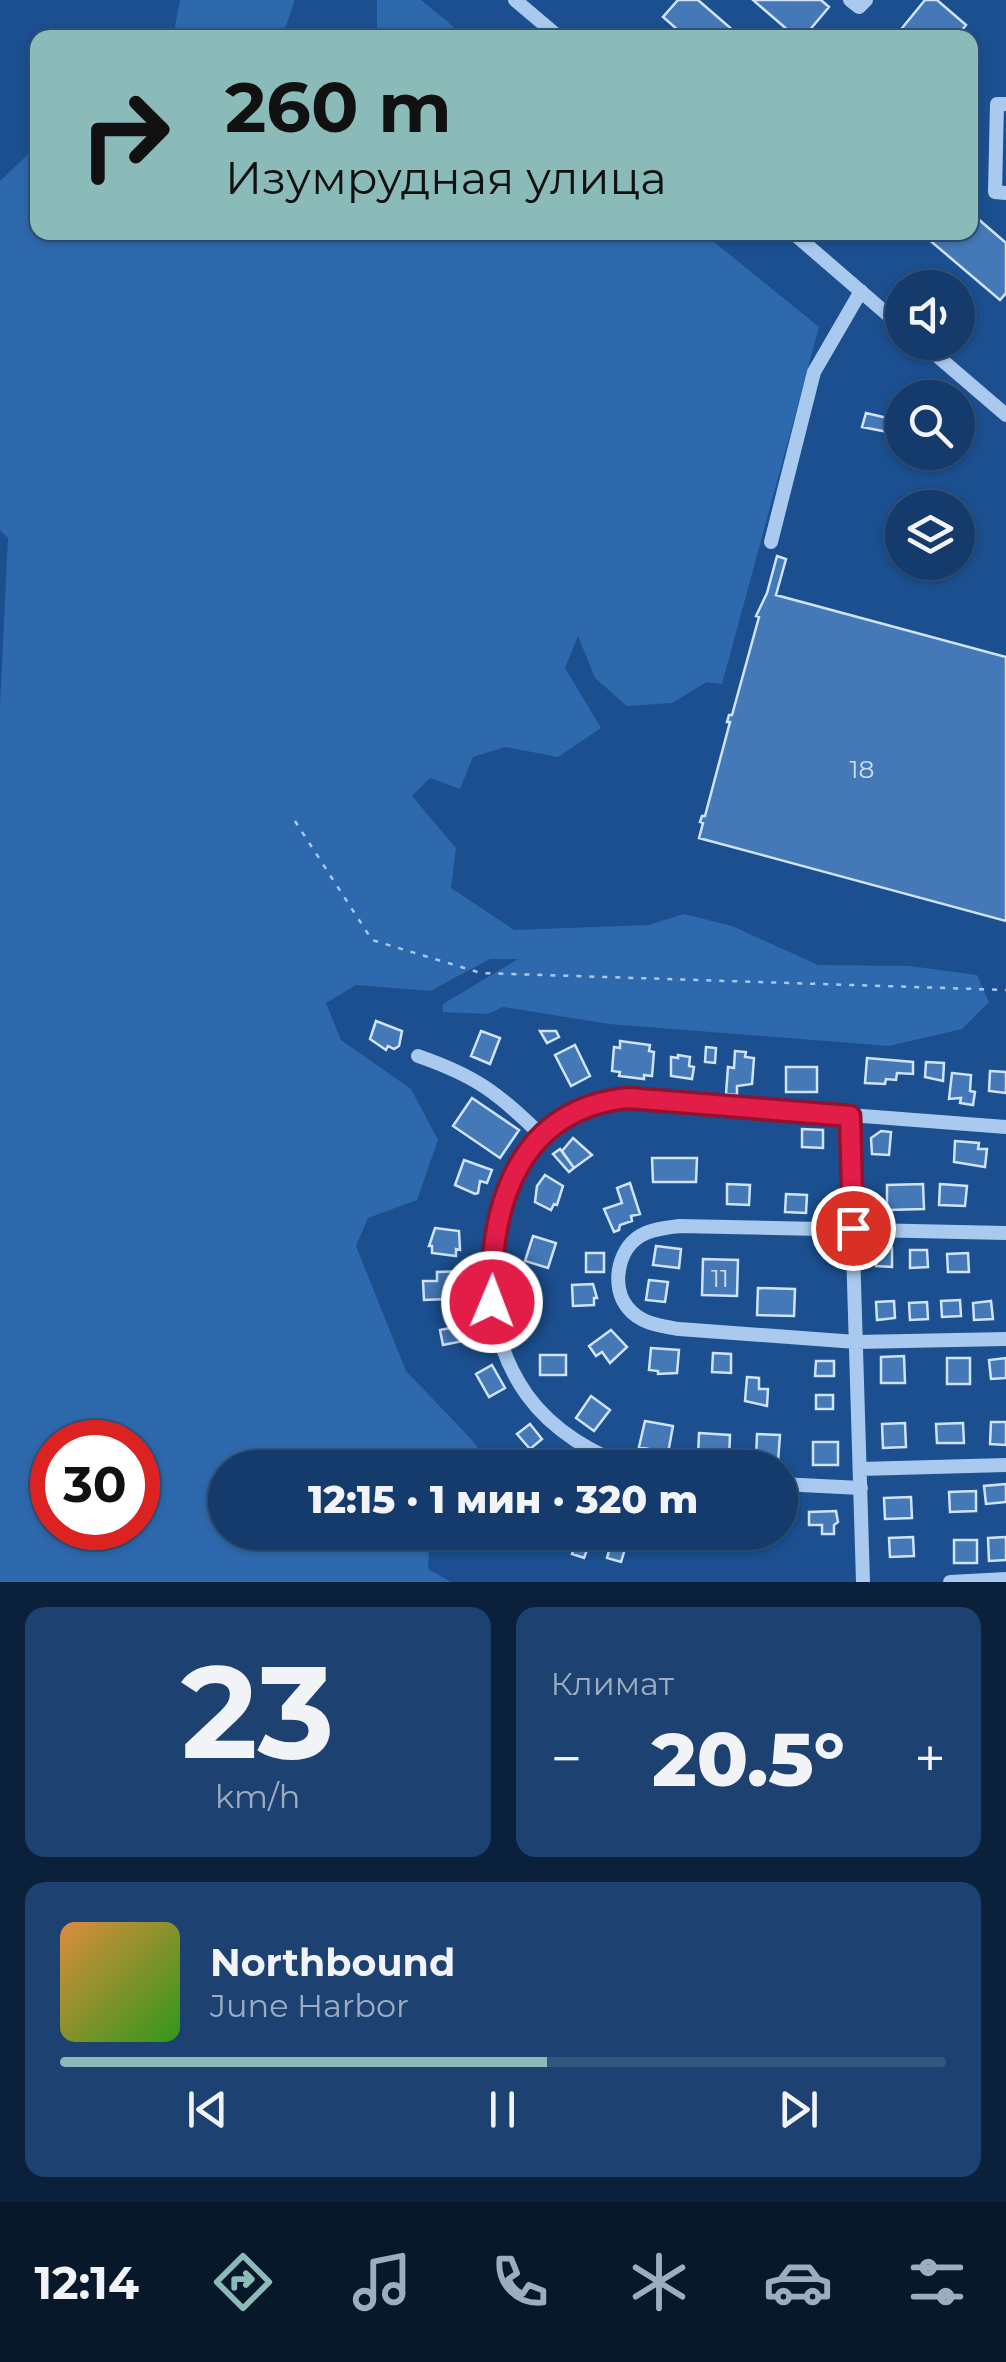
<!DOCTYPE html>
<html lang="ru">
<head>
<meta charset="utf-8">
<style>
	body { margin:0; font-family:Montserrat,sans-serif; background:#1d4271; color:#f1f3f6; height:100vh; display:flex; flex-direction:column; font-size:38px; white-space:nowrap }
	* { box-sizing:border-box; margin:0 }
	p { font-size:32px; color:#9dadc1 }
	.icon { flex:none; width:55px; height:55px; fill:none; stroke:currentColor; stroke-width:2; stroke-linecap:round; stroke-linejoin:round }
	.map { position:relative; height:1582px; overflow:hidden }
	.sheet { display:flex; flex-direction:column; gap:25px; padding:25px; background:#0b203b; flex:1 }
	.sheet>* { flex:none }
	.top-card { position:absolute; left:30px; top:30px; width:948px; height:210px; border-radius:20px; box-shadow:0 2px 8px #0004,0 0 0 2px #33557e; background:#8bbbb9; color:#111; overflow:hidden }
	.buttons { position:absolute; left:885px; top:270px; display:grid; gap:20px }
	.buttons a { display:grid; place-items:center; width:90px; height:90px; border-radius:50%; background:#143b6b; box-shadow:0 2px 8px #0004,0 0 0 2px #33557e; font-size:50px }
	.speed { position:absolute; left:30px; top:1420px; display:flex; gap:20px; font-size:50px; font-weight:700; text-align:center }
	.speed>* { display:grid; place-content:center; width:130px; height:130px; border-radius:50%; background:#143b6b; box-shadow:0 2px 8px #0004,0 0 0 2px #33557e; line-height:1 }
	.speed .limit { border:15px solid #d22; background:#fff; color:#111 }
	.pin { position:absolute; display:grid; place-items:center; width:85px; height:85px; color:#fff; margin:-42px; border:5px solid #fff; border-radius:50%; box-shadow:0 2px 10px #0007 }
	.me { position:absolute; width:110px; margin:-55px; rotate:1deg; stroke-linejoin:round; filter:drop-shadow(0 0 8px #0008) }
	.turn { display:flex; align-items:center; gap:35px; height:210px; padding:0 30px; font-size:45px }
	.turn .icon { width:130px; height:130px; stroke-width:2.5 }
	.turn b { display:block; font-size:70px; line-height:85px }
	.big { font-size:75px; font-weight:800; line-height:1.1 }
	.sheet .tile { flex:1; display:flex; flex-direction:column; justify-content:center; gap:15px; min-width:0; padding:0 35px; border-radius:20px; background:#1d4271 }
	.sheet .dial { align-items:center; gap:0 }
	.dial b { font-size:130px; line-height:1 }
	.song { display:flex; align-items:center; gap:30px }
	.cover { width:120px; height:120px; border-radius:15px; background:linear-gradient(135deg,hsl(30 70% 55%),hsl(110 70% 35%)) }
	.played { height:10px; border-radius:5px; background:linear-gradient(90deg,#8bbbb9 55%,#33557e 55%) }
	.keys { display:flex; justify-content:space-around; direction:ltr }
	.heat { display:flex; justify-content:space-between; align-items:center; font-size:55px; direction:ltr }
	.sheet .tiles { flex:1; display:grid; gap:25px; grid-template-columns:1fr 1fr }
	.tile:last-child { grid-column:span 2 }
	.trip { position:absolute; left:208px; top:1450px; width:590px; height:100px; border-radius:50px; background:#143b6b; box-shadow:0 2px 8px #0004,0 0 0 2px #33557e; font-weight:800; line-height:100px; text-align:center }
	.tabs { display:flex; height:160px; justify-content:space-around; align-items:center; background:#08182b; color:#9dadc1 }
	.tabs .icon { width:70px; height:70px }
	.tabs .current { color:#8bbbb9 }
	.tabs b { font-size:45px; color:#f1f3f6 }
	.map>svg:first-child { display:block }
	.green { fill:#2e69ad; fill-rule:evenodd }
	.building { fill:#4478b7; stroke:#cfe3fa; stroke-width:2.5 }
	.lines { fill:none; stroke-linecap:round; stroke-linejoin:round }
	.path { stroke:#a9c9ee; stroke-width:2.5; stroke-dasharray:5 8; stroke-linecap:butt }
	.minor { stroke:#a9c9ee; stroke-width:14 }
	.route-casing { stroke:#92132f; stroke-width:25 }
	.route { stroke:#e11d48; stroke-width:18 }
	.labels { text-anchor:middle; dominant-baseline:central; stroke-width:10; stroke-linejoin:round; paint-order:stroke }
	.number-label { font-size:25px; fill:#d0dded }
</style>
</head>
<body>
<div class="map">
<svg width="1006" height="1582" viewBox="0 0 1006 1582">
	<rect width="100%" height="100%" fill="#1b4f8f"/>
	<path class="green" d="M180 0H295L282 37H173Z
		M377 0H421L466 37H377Z
		M37 146 38 232 703 233 819 327 722 684 707 682 672 703 627 706 595 678 578 636 565 668 601 728 558 757 505 747 473 757 460 789 430 778 412 796 456 848 451 888 514 930 648 925 684 914 732 926 818 965 910 966 977 975 989 1002 962 1029 889 1046 609 1024 503 1007 487 1014 443 1012V1004L518 959H490L430 991 356 985 326 1003 341 1040 411 1089 438 1140 417 1200 368 1218 356 1246 406 1371 473 1441 491 1467 225 1468V1532L507 1533 499 1547H429L428 1569 451 1582H0V706L8 538 0 530V181ZM52 1442H138V1528H52Z"/>
	<path class="building" d="M678 0H698L742 38H687L663 17Z
		M753 0H821L829 7 803 38H797Z
		M925 0H937L966 25 956 38H894Z
		M970 212 1006 243V293L1000 300 920 232H970Z
		M866 413 896 420 893 433 862 427Z
		M777 556 786 559 776 595 1006 657V921L699 838 703 823 700 822 702 816H705L730 722H727L729 715H732L759 617 756 616 767 593Z
		M376 1021 402 1031 399 1046 394 1049 388 1046 386 1050 370 1039Z
		M481 1031 500 1038 490 1064 471 1056Z
		M540 1031H556L559 1037 547 1043Z
		M620 1041 650 1045 649 1051 654 1052 652 1076 644 1075V1079L619 1076 620 1072 612 1071 614 1047 620 1048Z
		M575 1045 590 1076 571 1086 555 1055Z
		M706 1047 716 1048 715 1063 705 1062Z
		M735 1051 746 1052 745 1057 754 1058 752 1084 737 1086V1095L726 1094 728 1067 734 1068Z
		M678 1055 690 1057 689 1066 694 1067 692 1079 671 1076V1057L678 1058Z
		M867 1058 913 1062V1074L897 1073 896 1080 886 1079 885 1084 865 1083Z
		M926 1062 944 1063 943 1081 925 1077Z
		M786 1067H817V1092H786Z
		M990 1071 1006 1072V1093L989 1091Z
		M952 1073 971 1075 970 1091 975 1092 973 1105 960 1103 961 1098 949 1099Z
		M472 1098 519 1130 500 1158 453 1126Z
		M802 1129 823 1130V1148L802 1147Z
		M881 1131 891 1132 889 1155 872 1154 871 1138Z
		M573 1138 592 1155 574 1168 562 1151Z
		M955 1141 979 1143 978 1149H987L985 1167 954 1162Z
		M560 1149 574 1168 569 1172 553 1154Z
		M652 1158H697L696 1182H653Z
		M464 1160 492 1170 487 1183 480 1181 478 1193 475 1194 455 1185Z
		M545 1175 563 1186 557 1205 554 1204 551 1210 535 1202 537 1186Z
		M630 1183 640 1214 631 1216 632 1221 620 1225 619 1230 614 1232 604 1209 622 1203 617 1188Z
		M727 1184 750 1185 749 1205 727 1204Z
		M923 1184 924 1209 887 1210V1185Z
		M940 1184 967 1186 965 1206 939 1205Z
		M786 1194 807 1195 806 1213 785 1212Z
		M435 1228 459 1231 460 1250 456 1249V1256L432 1253V1246H429Z
		M533 1236 556 1243 548 1268 525 1261Z
		M656 1246 681 1249 679 1268 653 1265Z
		M876 1248H892V1267L876 1266Z
		M910 1250H927L928 1267 910 1268Z
		M586 1253H604V1272H586Z
		M968 1253 969 1272H948L947 1254Z
		M703 1259 738 1260 737 1296 702 1295Z
		M466 1271 467 1286 453 1287V1292H448V1299L424 1300 423 1281H437V1272Z
		M518 1273 519 1296 502 1297 501 1274Z
		M649 1280 668 1282 665 1302 646 1300Z
		M593 1284 597 1298H594V1305L573 1306 572 1285Z
		M758 1288 795 1289 794 1316 757 1315Z
		M960 1300 961 1316 942 1317 941 1301Z
		M894 1301 895 1318 877 1320 876 1302Z
		M991 1301 993 1319 974 1320 973 1303Z
		M927 1302 928 1319 910 1320 909 1303Z
		M460 1326 463 1341 443 1345 440 1330Z
		M611 1330 627 1347 610 1363 602 1352 596 1356 589 1346Z
		M651 1348 679 1350 677 1373 658 1374V1371L649 1370Z
		M713 1353 731 1354V1373L712 1372Z
		M540 1355H566V1375H540Z
		M904 1356 905 1383H881V1357Z
		M947 1358H970V1384H947Z
		M1006 1358V1378L991 1379 989 1360Z
		M816 1361H834V1376H815Z
		M492 1365 505 1388 489 1397 476 1374Z
		M747 1377 759 1378V1389H768L767 1406 745 1401Z
		M816 1395H833V1409H816Z
		M591 1396 610 1410 594 1431 576 1418Z
		M645 1421 673 1426 668 1453 639 1447Z
		M991 1422H1006V1445L990 1444Z
		M905 1423 906 1447 883 1448 882 1424Z
		M963 1423 964 1443H937L936 1424Z
		M530 1424 542 1439 530 1449 517 1434Z
		M699 1433 730 1435 729 1458 698 1456Z
		M757 1434 780 1435 778 1462 756 1460Z
		M813 1442H838V1465H813Z
		M1006 1484V1502L986 1504 984 1486Z
		M976 1491V1511L950 1512 949 1492Z
		M911 1497 912 1518 885 1519 884 1498Z
		M780 1502 793 1503 792 1523 780 1522Z
		M836 1511 838 1522 834 1525V1534H822V1525H809V1512Z
		M663 1532H692L690 1547 662 1544Z
		M580 1533 592 1537 584 1558 572 1554Z
		M613 1537 627 1542 621 1562 607 1558Z
		M913 1537 914 1556 890 1557 889 1538Z
		M1006 1537V1560L989 1561 988 1538Z
		M954 1540H977V1563H954Z"/>
	<g class="lines">
		<path class="path" d="M295 821 372 940 481 973 1006 990"/>
		<path class="minor" d="M515 0 560 38
			M850 0 859 7 866 0
			M1006 104H997L995 192 1006 193
			M792 232 902 327
			M921 342 1006 415
			M771 542 814 372 861 291
			M418 1056C476 1076 498 1093 541 1135
			M849 1116 863 1582
			M1006 1233 679 1226C666 1228 651 1229 640 1236 617 1250 611 1288 628 1308 641 1324 661 1326 679 1329L856 1342 1006 1339
			M634 1468C594 1455 553 1431 527 1395 456 1296 488 1111 628 1098L1006 1127
			M860 1469 1006 1465
			M780 1484 861 1488
			M950 1582 1006 1579"/>
	</g>
	<g class="lines">
		<g class="route-casing">
			<path id="route" d="M492 1302C489 1206 518 1109 628 1098L850 1116 853 1228"/>
		</g>
		<use href="#route" class="route"/>
	</g>
	<g class="labels">
		<g class="number-label">
			<text x="862" y="769">18</text>
			<text x="720" y="1278">11</text>
		</g>
	</g>
</svg>
<div class="buttons">
<a><svg class="icon" aria-label="sound" viewBox="0 0 24 24"><path d="M4 9h4l5-4v14l-5-4H4zM17 9q2 3 0 6"/></svg></a>
<a><svg class="icon" aria-label="search" viewBox="0 0 24 24"><circle cx="10" cy="10" r="6"/><path d="M15 15l6 6"/></svg></a>
<a><svg class="icon" aria-label="layers" viewBox="0 0 24 24"><path d="M12 4l9 5-9 5-9-5zM3 14l9 5 9-5"/></svg></a>
</div>
<div class="speed"><div class="limit">30</div></div>
<div class="pin" style="left:853px;top:1228px;background:#d93025"><svg class="icon" aria-label="arrive" viewBox="0 0 24 24"><path d="M6 21V4h12l-3 4 3 4H6"/></svg></div>
<svg class="me" style="left:492px;top:1302px" viewBox="-20 -20 40 40"><circle r="17" fill="#e11d48" stroke="#fff" stroke-width="3"/><path d="M0-11L8 9 0 5-8 9z" fill="#fff"/></svg>
<div class="trip">12:15 · 1 мин · 320 m</div>
<div class="top-card">
<div class="turn"><svg class="icon" aria-label="right" viewBox="0 0 24 24"><path d="M7 20v-9h11M14 6l5 5-5 5"/></svg><div><b>260 m</b>Изумрудная улица</div></div>
</div>
</div>
<section class="sheet">
<div class="tiles">
<div class="tile dial"><b>23</b><p>km/h</p></div>
<div class="tile"><p>Климат</p>
<div class="heat"><a>−</a><b class="big">20.5°</b><a>+</a></div>
</div>
<div class="tile">
<div class="song"><i class="cover"></i><div><b>Northbound</b><p>June Harbor</p></div></div>
<div class="played"></div>
<div class="keys"><svg class="icon" aria-label="previous" viewBox="0 0 24 24"><path d="M18 5L8 12l10 7zM5 5v14"/></svg><svg class="icon" aria-label="pause" viewBox="0 0 24 24"><path d="M8 5v14M16 5v14"/></svg><svg class="icon" aria-label="next" viewBox="0 0 24 24"><path d="M6 5l10 7-10 7zM19 5v14"/></svg></div>
</div>
</div>
</section>
<nav class="tabs">
<b>12:14</b>
<svg class="icon current" aria-label="directions" viewBox="0 0 24 24"><path d="M12 3l9 9-9 9-9-9zM9 14v-3h6M13 9l2 2-2 2"/></svg>
<svg class="icon" aria-label="music" viewBox="0 0 24 24"><path d="M9 18V5l10-2v13"/><circle cx="6" cy="18" r="3"/><circle cx="16" cy="16" r="3"/></svg>
<svg class="icon" aria-label="phone" viewBox="0 0 24 24"><path d="M5 4h4l2 5-3 2q2 4 5 5l2-3 5 2v4C11 20 4 13 5 4z"/></svg>
<svg class="icon" aria-label="climate" viewBox="0 0 24 24"><path d="M12 3v18M4 7l16 10M4 17L20 7"/></svg>
<svg class="icon" aria-label="car" viewBox="0 0 24 24"><path d="M5 17H2v-5l4-1 3-4h7l3 4 3 1v5h-3M9 17h6M6 11h13"/><circle cx="7" cy="17" r="2"/><circle cx="17" cy="17" r="2"/></svg>
<svg class="icon" aria-label="filters" viewBox="0 0 24 24"><path d="M4 7h16M4 17h16"/><circle cx="9" cy="7" r="2"/><circle cx="15" cy="17" r="2"/></svg>
</nav>
</body>
</html>
